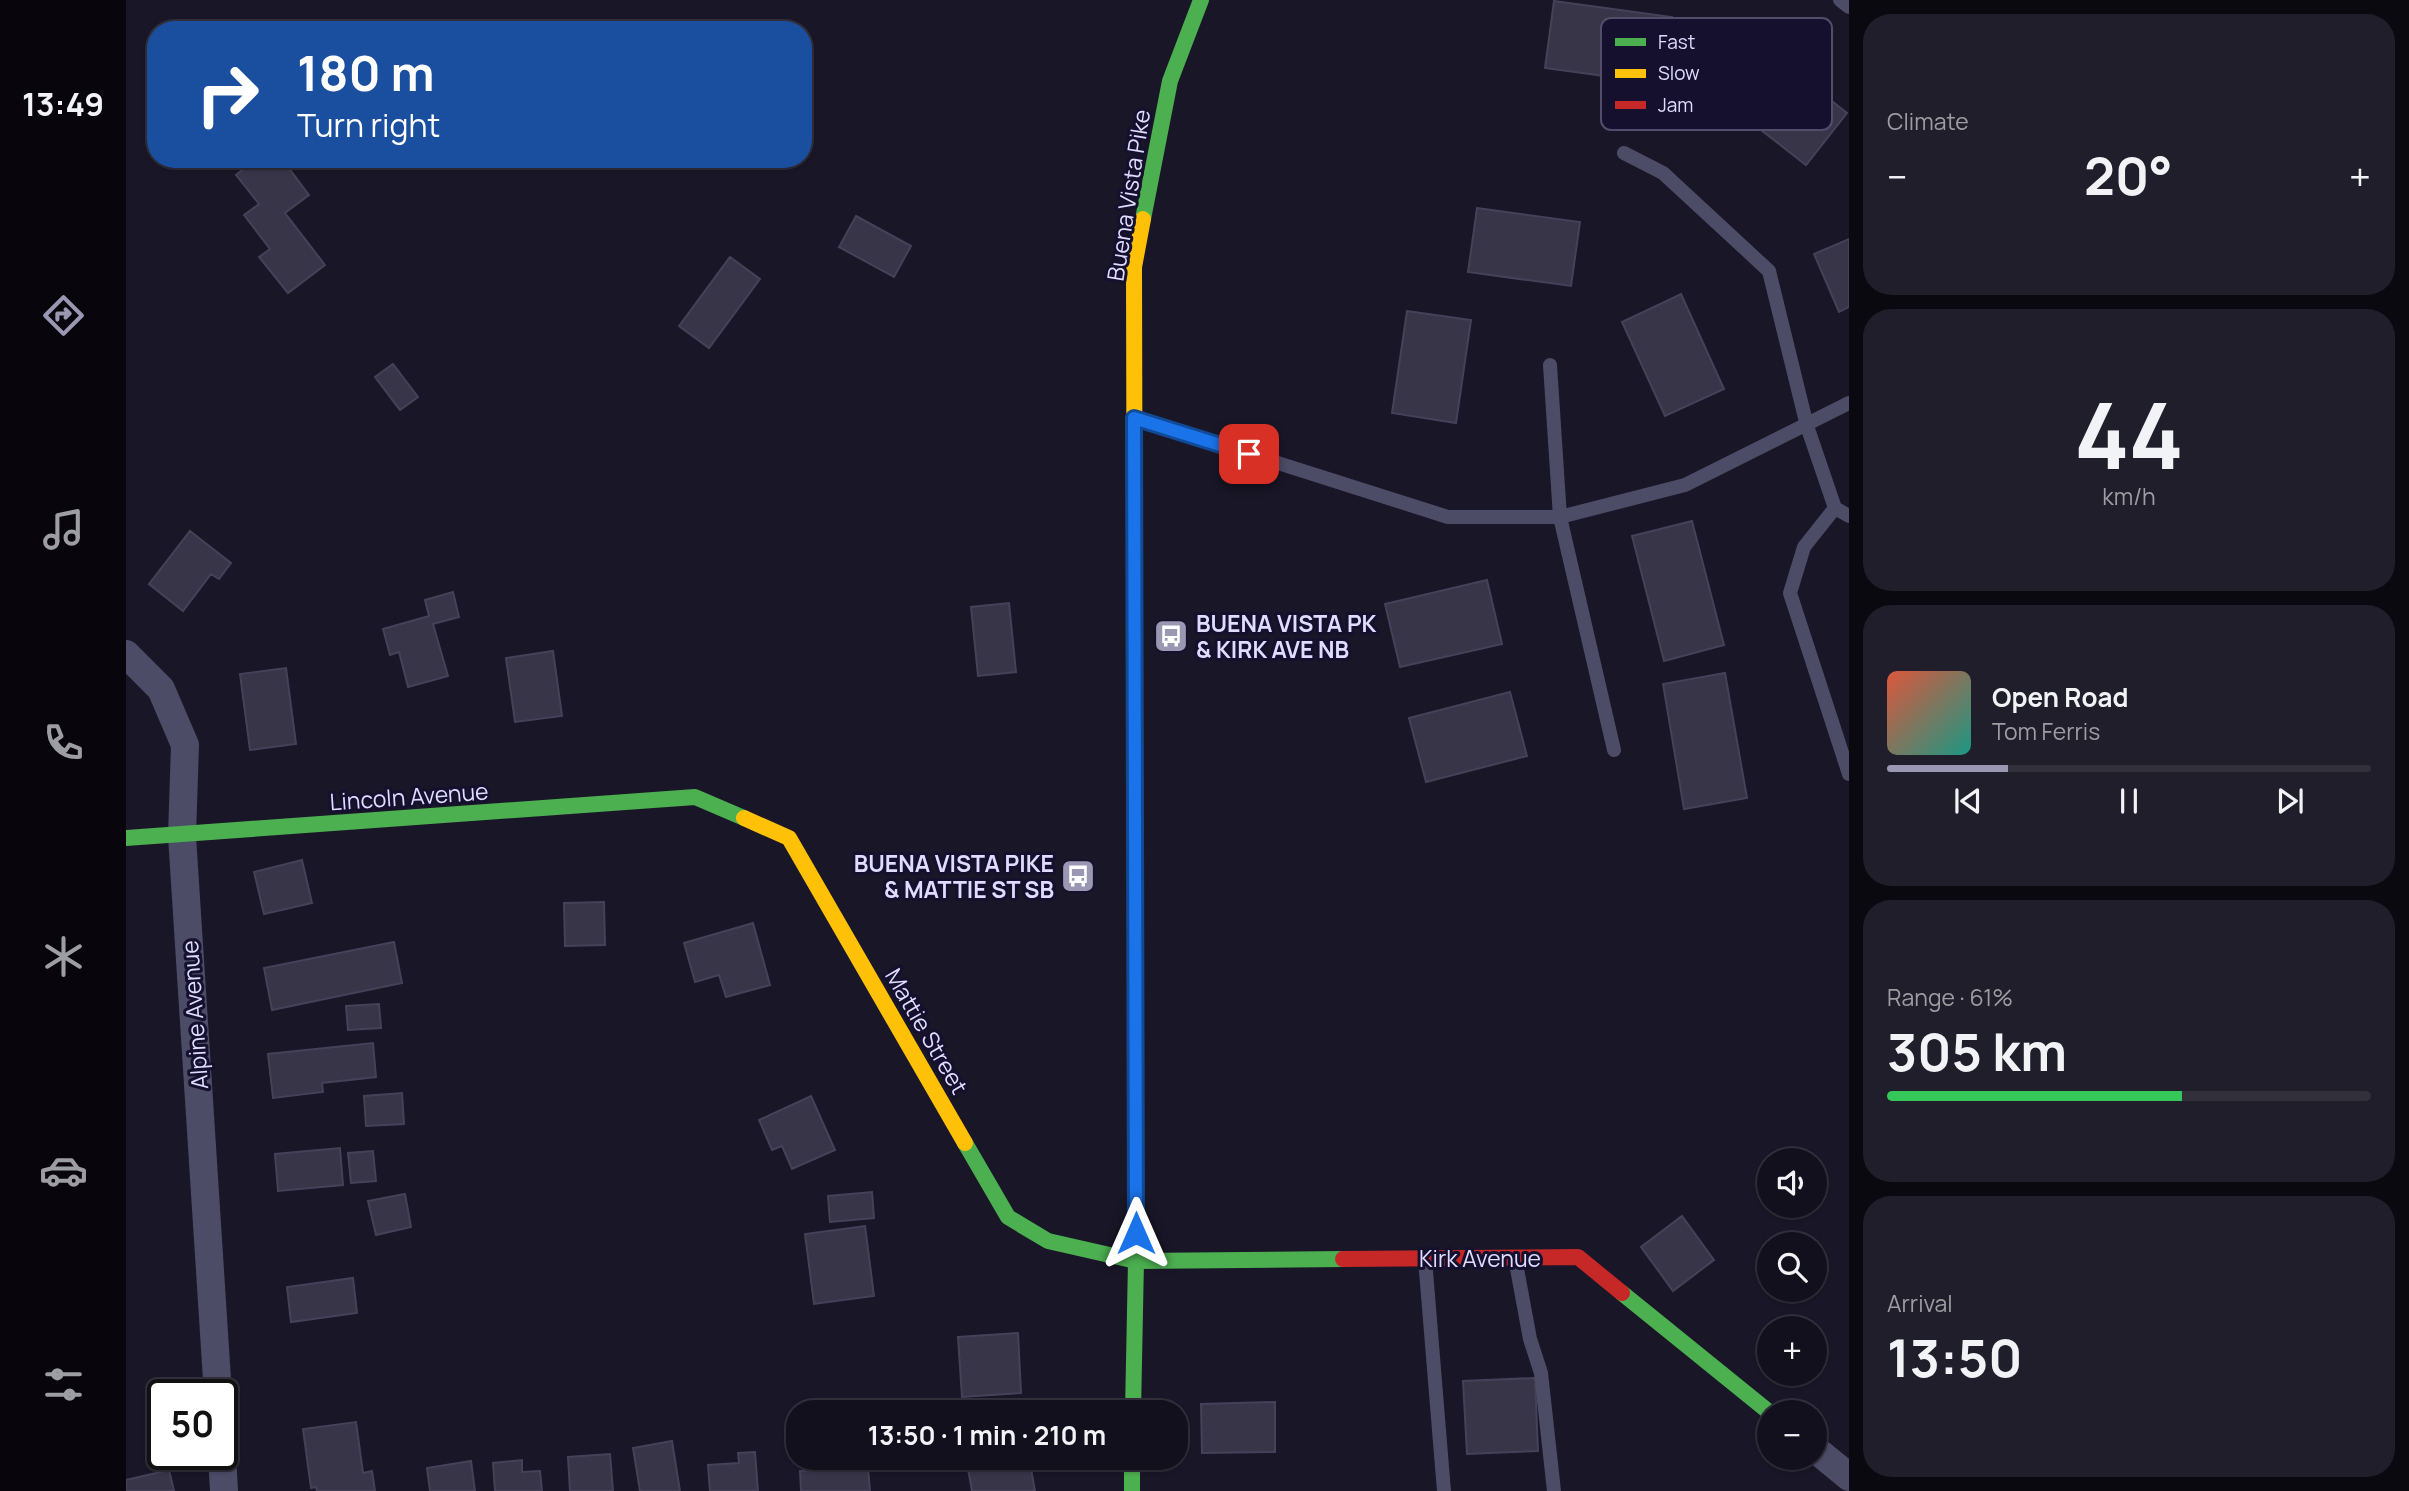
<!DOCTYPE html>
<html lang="en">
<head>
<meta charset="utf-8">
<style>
	body { margin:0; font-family:Manrope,sans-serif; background:#201e2a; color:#f1f3f6; height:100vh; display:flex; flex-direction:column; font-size:26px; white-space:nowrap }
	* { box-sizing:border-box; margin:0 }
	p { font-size:23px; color:#9d9da4 }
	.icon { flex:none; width:38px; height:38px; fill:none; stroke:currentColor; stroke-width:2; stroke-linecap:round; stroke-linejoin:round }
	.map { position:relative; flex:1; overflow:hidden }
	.side { display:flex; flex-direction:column; gap:14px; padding:14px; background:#0a0910; width:560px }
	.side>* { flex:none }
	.hud { position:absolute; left:21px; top:21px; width:665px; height:147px; border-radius:28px; box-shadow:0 2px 5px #0004,0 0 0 2px #32303b; background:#1a4fa0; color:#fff; overflow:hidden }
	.controls { position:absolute; left:1631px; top:1148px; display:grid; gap:14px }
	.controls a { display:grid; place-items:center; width:70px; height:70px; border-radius:50%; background:#13101d; box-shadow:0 2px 5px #0004,0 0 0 2px #32303b; font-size:35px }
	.speed { position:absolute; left:21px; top:1379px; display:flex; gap:14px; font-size:35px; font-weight:700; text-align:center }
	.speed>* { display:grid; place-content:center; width:91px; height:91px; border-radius:50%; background:#13101d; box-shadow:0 2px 5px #0004,0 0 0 2px #32303b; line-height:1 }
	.speed .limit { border:4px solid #111; border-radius:10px; background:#fff; color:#111 }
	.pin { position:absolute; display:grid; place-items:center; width:60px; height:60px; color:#fff; margin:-30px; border-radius:14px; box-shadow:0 4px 10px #0006 }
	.me { position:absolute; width:77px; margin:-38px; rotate:0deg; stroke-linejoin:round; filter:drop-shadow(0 0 5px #0008) }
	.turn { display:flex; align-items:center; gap:24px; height:147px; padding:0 35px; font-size:32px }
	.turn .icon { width:91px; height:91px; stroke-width:2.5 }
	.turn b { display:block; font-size:49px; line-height:60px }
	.big { font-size:52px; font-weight:700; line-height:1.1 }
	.side .widget { flex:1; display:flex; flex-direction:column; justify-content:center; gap:10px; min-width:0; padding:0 24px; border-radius:28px; background:#201e2a }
	.side .dial { align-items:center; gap:0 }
	.dial b { font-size:91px; line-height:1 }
	.song { display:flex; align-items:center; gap:21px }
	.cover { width:84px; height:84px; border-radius:10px; background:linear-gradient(135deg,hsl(10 70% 55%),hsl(170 70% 35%)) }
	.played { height:7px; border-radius:4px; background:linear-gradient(90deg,#9a97b3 25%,#32303b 25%) }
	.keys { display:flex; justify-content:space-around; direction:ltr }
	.heat { display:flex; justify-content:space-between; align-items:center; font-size:38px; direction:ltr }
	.charge { height:10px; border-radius:5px; background:linear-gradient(90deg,#34c759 61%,#32303b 0) }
	.trip { position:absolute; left:660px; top:1400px; width:402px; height:70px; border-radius:28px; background:#13101d; box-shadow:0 2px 5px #0004,0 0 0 2px #32303b; font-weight:700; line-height:70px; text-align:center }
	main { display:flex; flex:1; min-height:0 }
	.tabs { display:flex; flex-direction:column; width:126px; justify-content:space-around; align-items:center; background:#08060c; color:#9d9da4 }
	.tabs .icon { width:49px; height:49px }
	.tabs .on { color:#9a97b3 }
	.tabs b { font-size:32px; color:#f1f3f6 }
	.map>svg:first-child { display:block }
	.building { fill:#383548; stroke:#454159; stroke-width:2 }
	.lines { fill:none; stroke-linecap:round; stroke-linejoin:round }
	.lane { stroke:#4c4c67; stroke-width:14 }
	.street { stroke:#4c4c67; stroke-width:28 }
	.fast { stroke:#4caf50; stroke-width:16 }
	.slow { stroke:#ffc107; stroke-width:16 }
	.jam { stroke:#c62828; stroke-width:16 }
	.route-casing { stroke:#114b97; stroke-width:18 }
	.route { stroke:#1a73e8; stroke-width:12 }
	.labels { text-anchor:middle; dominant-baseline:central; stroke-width:6; stroke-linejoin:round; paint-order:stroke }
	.street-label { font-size:23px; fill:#dfdcff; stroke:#14102d }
	.poi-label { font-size:23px; font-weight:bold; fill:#dfdcff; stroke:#14102d; text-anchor:start }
	.key { fill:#14102d; stroke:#514d6c; stroke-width:2 }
	.key-label { font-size:19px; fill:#dfdcff }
</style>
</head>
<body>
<main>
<nav class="tabs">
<b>13:49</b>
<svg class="icon on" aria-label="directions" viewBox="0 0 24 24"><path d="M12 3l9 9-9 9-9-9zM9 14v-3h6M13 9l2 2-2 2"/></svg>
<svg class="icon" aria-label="music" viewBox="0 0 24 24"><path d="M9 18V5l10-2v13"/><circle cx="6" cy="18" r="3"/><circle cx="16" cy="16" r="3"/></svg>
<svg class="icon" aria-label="phone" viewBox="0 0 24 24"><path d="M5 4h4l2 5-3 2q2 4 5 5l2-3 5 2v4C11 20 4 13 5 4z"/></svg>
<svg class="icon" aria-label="climate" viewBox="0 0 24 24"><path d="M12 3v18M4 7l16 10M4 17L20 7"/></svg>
<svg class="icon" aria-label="car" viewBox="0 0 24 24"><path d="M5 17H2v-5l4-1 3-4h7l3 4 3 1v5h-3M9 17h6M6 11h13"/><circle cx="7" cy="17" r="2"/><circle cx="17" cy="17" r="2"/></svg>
<svg class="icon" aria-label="filters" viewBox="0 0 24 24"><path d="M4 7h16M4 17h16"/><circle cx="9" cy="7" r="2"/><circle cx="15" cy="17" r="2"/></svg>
</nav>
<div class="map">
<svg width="1723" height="1491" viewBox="0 0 1723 1491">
	<rect width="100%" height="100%" fill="#191627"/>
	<path class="building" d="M1428 1 1546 17 1537 84 1419 68Z
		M1627 39 1721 113 1680 165 1586 92Z
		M130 159H156L183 195 159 213 199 265 162 293 133 257 144 249 118 215 133 204 110 175Z
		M1351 208 1454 222 1445 286 1342 272Z
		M730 216 785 246 768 277 713 247Z
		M1723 239V307L1713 312 1688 254Z
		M604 257 634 279 583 348 553 326Z
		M1555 294 1598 389 1539 416 1496 322Z
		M1281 311 1345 320 1330 423 1266 413Z
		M267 364 292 397 274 410 249 377Z
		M1566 521 1598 645 1538 661 1506 536Z
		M64 531 105 563 93 579 85 574 57 611 23 584Z
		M1361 580 1376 644 1274 667 1259 604Z
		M327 592 333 617 307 624 322 676 282 687 273 652 264 655 257 629 303 616 299 600Z
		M883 603 890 672 852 676 845 607Z
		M427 651 436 716 389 722 380 658Z
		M160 668 170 744 124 750 114 674Z
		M1599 673 1621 798 1558 809 1537 684Z
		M1384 692 1401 756 1300 782 1283 718Z
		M176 860 186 903 138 914 128 872Z
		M478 902 479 945 439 946 438 903Z
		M627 923 644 985 600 997 593 975 569 982 558 943Z
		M268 942 276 983 146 1010 138 968Z
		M253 1004 255 1028 222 1030 220 1006Z
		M247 1043 250 1077 196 1083 197 1092 147 1098 142 1054Z
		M276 1093 278 1124 240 1126 238 1096Z
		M685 1096 709 1150 666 1169 656 1146 646 1150 633 1120Z
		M214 1148 217 1185 152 1191 149 1154Z
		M247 1151 250 1181 225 1183 222 1153Z
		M746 1192 748 1218 704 1222 702 1196Z
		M279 1194 285 1227 250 1235 242 1201Z
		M1556 1216 1588 1260 1547 1291 1515 1247Z
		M739 1226 748 1296 688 1304 679 1234Z
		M227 1278 231 1313 165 1322 161 1287Z
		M892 1333 895 1393 836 1397 832 1337Z
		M1409 1378 1412 1451 1341 1454 1337 1381Z
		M755 1400 756 1412H725L724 1404Z
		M1149 1402V1452L1076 1453 1075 1404Z
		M230 1422 237 1473 246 1471 249 1491H191L190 1487 185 1488 177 1429Z
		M546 1441 554 1491H514L507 1448Z
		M629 1452 632 1491H584L582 1465 613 1463 612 1453Z
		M484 1454 487 1491H444L442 1457Z
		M840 1458H903L909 1491H846Z
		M396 1460V1472L414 1471 416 1491H369L367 1463Z
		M345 1461 349 1491H304L301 1468Z
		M742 1468 744 1491H675L674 1471Z
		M43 1470 48 1491H0V1480Z"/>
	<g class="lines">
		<path class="lane" d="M1714 0 1723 7
			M1498 153 1537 173 1643 271 1681 426 1709 508 1678 547 1664 593 1723 774
			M1424 365 1434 517 1488 750
			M1010 418 1322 517H1434L1559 485 1723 403
			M1709 508 1723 516
			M1389 1258 1404 1339 1415 1373 1428 1491
			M1299 1259 1318 1491"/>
		<path class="street" d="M0 654 35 689 59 745 56 836 92 1395
			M1689 1449 1723 1477
			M96 1454 98 1491"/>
		<path class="fast" d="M1017 219 1044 81 1075 0
			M0 838 569 797 618 818
			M839 1143 882 1217 922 1241 1010 1261 1217 1259
			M1496 1293 1643 1412
			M1007 1412 1010 1261 1009 704
			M1006 1458V1491"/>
		<path class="slow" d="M1009 704 1008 267 1017 219
			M618 818 663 838 839 1143"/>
		<path class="jam" d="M1217 1259 1452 1257 1496 1293"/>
	</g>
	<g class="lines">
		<g class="route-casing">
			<path id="route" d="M1010 1233 1008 418 1123 454"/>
		</g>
		<use href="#route" class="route"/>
	</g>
	<defs>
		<g id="bus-square" transform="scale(1.75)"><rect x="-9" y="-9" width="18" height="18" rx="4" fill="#9a97b3" stroke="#14102d"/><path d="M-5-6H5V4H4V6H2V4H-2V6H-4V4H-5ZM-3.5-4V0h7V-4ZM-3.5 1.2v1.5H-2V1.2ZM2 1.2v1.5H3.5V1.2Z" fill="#fff"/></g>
	</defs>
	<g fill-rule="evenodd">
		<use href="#bus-square" x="1045" y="636"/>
		<use href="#bus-square" x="952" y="876"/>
	</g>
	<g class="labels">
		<g class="street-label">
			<text transform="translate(1002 195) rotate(-81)">Buena Vista Pike</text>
			<text transform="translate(283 796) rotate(-4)">Lincoln Avenue</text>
			<text transform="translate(68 1015) rotate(-94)">Alpine Avenue</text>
			<text transform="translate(801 1031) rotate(60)">Mattie Street</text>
			<text x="1354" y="1258">Kirk Avenue</text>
		</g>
		<g class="poi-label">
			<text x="1070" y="623">BUENA VISTA PK<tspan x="1070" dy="26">&amp; KIRK AVE NB</tspan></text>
			<text x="928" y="863" text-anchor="end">BUENA VISTA PIKE<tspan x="928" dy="26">&amp; MATTIE ST SB</tspan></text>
		</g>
	</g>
	<rect x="1475" y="18" width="231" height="112" rx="10" class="key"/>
	<rect x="1489" y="38" width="31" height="8" fill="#4caf50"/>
	<rect x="1489" y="69" width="31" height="9" fill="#ffc107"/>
	<rect x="1489" y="101" width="31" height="8" fill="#c62828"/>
	<g class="key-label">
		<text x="1532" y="49">Fast</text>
		<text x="1532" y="80">Slow</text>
		<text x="1532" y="112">Jam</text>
	</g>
</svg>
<div class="controls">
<a><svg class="icon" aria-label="sound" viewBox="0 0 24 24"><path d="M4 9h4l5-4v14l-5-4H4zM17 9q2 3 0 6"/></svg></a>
<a><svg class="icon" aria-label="search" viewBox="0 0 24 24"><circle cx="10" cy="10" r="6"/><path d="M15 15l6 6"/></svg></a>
<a>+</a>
<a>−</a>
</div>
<div class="speed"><div class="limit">50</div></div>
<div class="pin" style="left:1123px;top:454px;background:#d93025"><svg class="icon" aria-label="arrive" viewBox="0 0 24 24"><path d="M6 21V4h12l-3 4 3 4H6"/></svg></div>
<svg class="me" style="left:1010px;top:1233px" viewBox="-20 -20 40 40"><path d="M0-17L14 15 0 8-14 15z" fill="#1a73e8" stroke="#fff" stroke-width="4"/></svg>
<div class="trip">13:50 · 1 min · 210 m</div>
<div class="hud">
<div class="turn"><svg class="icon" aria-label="right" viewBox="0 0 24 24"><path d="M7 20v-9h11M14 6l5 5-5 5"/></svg><div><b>180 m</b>Turn right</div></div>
</div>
</div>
<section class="side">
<div class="widget"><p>Climate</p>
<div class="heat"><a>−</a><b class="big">20°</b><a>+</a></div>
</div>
<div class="widget dial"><b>44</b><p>km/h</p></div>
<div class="widget">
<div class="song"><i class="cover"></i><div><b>Open Road</b><p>Tom Ferris</p></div></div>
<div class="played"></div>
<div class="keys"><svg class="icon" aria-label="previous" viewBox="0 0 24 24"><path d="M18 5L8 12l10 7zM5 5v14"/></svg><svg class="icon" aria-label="pause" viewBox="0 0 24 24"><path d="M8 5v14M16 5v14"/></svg><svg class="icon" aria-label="next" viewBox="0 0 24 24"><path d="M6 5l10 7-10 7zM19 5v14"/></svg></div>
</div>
<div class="widget"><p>Range · 61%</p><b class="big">305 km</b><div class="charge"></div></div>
<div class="widget"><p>Arrival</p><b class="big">13:50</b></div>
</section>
</main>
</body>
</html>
